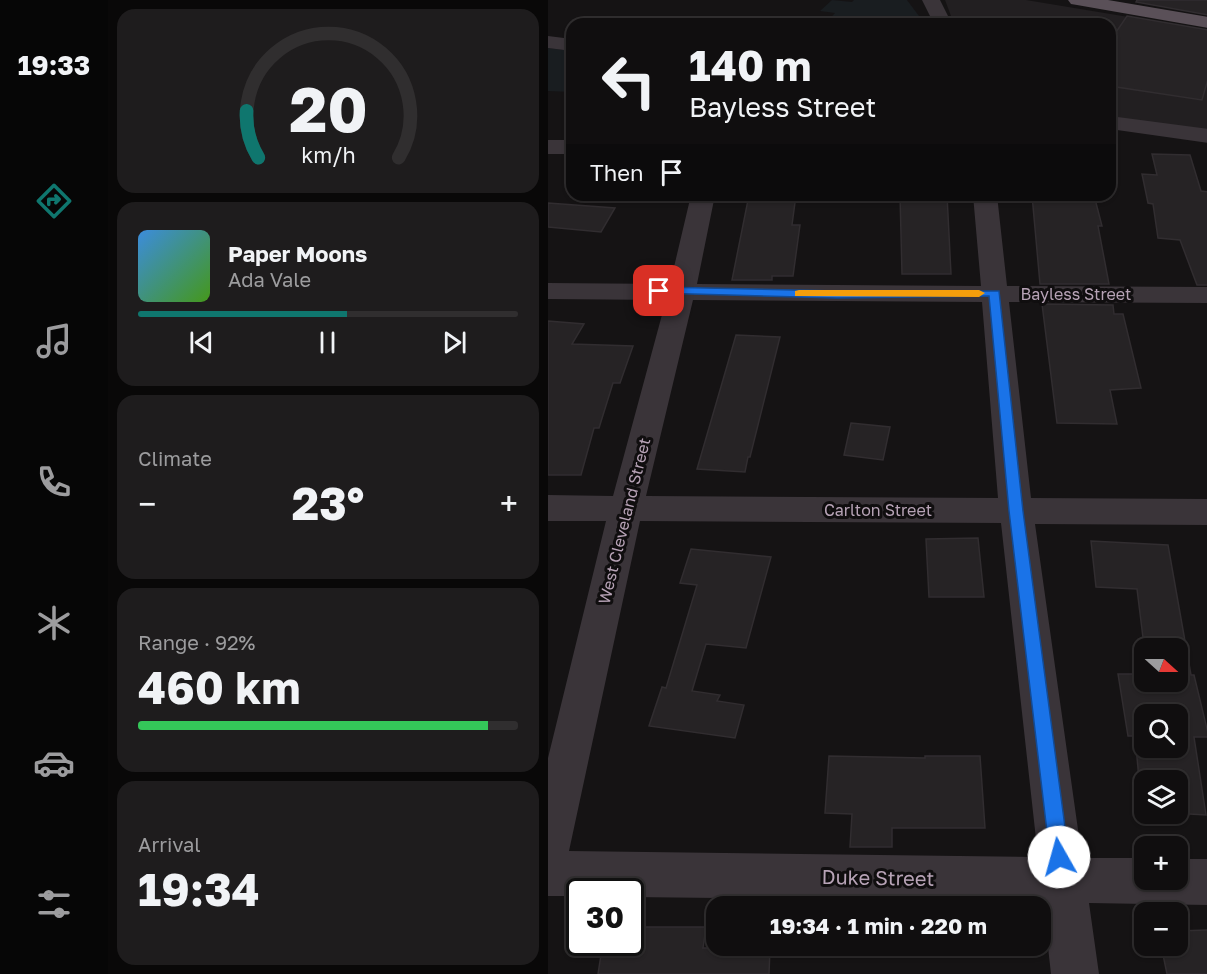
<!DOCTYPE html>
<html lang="en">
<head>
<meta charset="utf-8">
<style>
	body { margin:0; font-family:"Golos Text",sans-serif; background:#1e1c1d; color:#f1f3f6; height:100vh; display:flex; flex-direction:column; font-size:22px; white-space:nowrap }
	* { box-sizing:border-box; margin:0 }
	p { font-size:20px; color:#9c9c9e }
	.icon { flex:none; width:33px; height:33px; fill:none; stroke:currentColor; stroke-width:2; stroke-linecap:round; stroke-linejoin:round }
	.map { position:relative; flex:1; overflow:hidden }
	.panel { display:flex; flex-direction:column; gap:9px; padding:9px; background:#090808; width:440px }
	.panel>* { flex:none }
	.hud { position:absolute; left:18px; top:18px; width:550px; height:183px; border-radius:18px; box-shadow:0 2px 4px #0004,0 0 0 2px #302e2f; background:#100e0f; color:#f1f3f6; overflow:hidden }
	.needle { width:39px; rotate:111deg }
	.tools { position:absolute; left:586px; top:638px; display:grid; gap:12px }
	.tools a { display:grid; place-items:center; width:54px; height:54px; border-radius:12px; background:#100e0f; box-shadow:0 2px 4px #0004,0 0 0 2px #302e2f; font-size:30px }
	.speed { position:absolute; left:18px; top:878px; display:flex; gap:12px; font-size:30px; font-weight:700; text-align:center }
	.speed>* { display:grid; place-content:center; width:78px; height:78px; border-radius:50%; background:#100e0f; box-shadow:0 2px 4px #0004,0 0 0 2px #302e2f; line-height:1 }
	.speed .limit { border:3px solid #111; border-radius:9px; background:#fff; color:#111 }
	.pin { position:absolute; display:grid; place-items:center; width:51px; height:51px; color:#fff; margin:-26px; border-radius:12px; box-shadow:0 3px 9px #0006 }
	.me { position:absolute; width:66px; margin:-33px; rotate:353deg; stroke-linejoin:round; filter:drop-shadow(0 0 4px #0008) }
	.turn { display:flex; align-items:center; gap:21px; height:126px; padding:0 24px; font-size:27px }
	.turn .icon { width:78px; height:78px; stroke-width:2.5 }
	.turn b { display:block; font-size:42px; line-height:51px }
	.then { display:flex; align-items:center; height:57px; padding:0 24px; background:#0003; gap:12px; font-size:22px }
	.big { font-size:45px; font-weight:700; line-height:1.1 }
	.panel .card { flex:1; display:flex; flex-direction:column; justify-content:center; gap:9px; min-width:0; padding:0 21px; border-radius:18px; background:#1e1c1d }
	.panel .dial { align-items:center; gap:0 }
	.dial svg { height:156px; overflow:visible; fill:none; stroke:#302e2f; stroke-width:7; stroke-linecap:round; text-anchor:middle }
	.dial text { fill:#f1f3f6; stroke:none }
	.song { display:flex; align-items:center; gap:18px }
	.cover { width:72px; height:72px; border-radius:9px; background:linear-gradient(135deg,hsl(210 70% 55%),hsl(100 70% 35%)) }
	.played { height:6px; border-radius:3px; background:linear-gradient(90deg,#0f766e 55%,#302e2f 55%) }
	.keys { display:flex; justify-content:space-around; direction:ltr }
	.heat { display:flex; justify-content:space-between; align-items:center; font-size:33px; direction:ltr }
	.charge { height:9px; border-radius:4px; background:linear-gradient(90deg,#34c759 92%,#302e2f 0) }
	.trip { position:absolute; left:158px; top:896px; width:345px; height:60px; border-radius:18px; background:#100e0f; box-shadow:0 2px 4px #0004,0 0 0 2px #302e2f; font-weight:700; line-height:60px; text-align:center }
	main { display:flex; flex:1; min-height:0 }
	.tabs { display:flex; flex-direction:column; width:108px; justify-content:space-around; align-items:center; background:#060606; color:#9c9c9e }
	.tabs .icon { width:42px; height:42px }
	.tabs .selected { color:#0f766e }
	.tabs b { font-size:27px; color:#f1f3f6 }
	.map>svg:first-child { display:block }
	.built { fill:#221f21 }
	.green { fill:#191d20 }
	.building { fill:#262325; stroke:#312d30; stroke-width:1.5; fill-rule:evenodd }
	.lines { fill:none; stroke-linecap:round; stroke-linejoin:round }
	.minor { fill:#3a3439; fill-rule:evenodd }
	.major { fill:#5a5058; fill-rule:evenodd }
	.route { fill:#1a73e8; stroke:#114b97; stroke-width:1.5 }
	.slow { fill:#f59e0b }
	.labels { text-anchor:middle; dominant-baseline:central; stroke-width:6; stroke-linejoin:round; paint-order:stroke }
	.street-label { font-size:16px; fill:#b7a3b6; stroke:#100e0f }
	.near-street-label { font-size:20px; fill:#b7a3b6; stroke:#100e0f }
</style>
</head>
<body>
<main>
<nav class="tabs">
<b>19:33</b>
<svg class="icon selected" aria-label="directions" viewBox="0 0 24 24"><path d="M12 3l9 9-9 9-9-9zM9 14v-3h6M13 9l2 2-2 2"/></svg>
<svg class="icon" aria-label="music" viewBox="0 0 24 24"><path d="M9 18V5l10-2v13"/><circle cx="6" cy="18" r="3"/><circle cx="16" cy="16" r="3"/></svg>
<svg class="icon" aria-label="phone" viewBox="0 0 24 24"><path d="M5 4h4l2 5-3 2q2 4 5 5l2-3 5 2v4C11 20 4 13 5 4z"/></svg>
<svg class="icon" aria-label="climate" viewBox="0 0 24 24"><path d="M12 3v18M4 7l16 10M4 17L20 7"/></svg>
<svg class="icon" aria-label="car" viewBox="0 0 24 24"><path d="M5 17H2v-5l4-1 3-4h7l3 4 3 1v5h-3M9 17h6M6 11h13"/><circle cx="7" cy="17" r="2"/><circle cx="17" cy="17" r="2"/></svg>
<svg class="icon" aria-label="filters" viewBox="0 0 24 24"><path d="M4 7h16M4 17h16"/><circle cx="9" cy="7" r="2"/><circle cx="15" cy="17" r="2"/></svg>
</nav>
<section class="panel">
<div class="card dial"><svg viewBox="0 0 100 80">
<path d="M14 69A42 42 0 1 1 86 69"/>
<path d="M14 69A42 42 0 0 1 8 45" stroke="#0f766e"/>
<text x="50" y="56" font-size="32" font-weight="700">20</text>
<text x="50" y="72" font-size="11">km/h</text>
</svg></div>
<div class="card">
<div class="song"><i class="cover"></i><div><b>Paper Moons</b><p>Ada Vale</p></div></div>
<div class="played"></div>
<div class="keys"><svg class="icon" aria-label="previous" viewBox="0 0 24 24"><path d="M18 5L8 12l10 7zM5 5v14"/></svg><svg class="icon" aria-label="pause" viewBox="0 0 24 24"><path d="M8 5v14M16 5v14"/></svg><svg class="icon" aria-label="next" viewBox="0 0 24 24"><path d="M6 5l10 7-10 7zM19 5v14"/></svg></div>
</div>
<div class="card"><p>Climate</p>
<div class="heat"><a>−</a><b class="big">23°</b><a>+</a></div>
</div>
<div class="card"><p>Range · 92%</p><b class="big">460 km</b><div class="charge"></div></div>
<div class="card"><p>Arrival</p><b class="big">19:34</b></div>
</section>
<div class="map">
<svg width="660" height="974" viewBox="0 0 660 974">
	<rect width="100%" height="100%" fill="#151314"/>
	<path class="built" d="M397 0H478L659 30V130L563 117 562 24H406Z"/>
	<path class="green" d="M284 0 304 2 306 0H359L377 24H277L287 13 272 11Z
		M0 48 24 51V92L0 91Z"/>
	<path class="building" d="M589 0H660V15L588 2Z
		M579 16 660 30V79L654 100 562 86V41Z
		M604 154 642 155 653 191 660 192V285H649L632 240 610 238 605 204 600 203 594 174 609 175Z
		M201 195H248L244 225H252L245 276H224V280H184Z
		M352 195H399L403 274H354Z
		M484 195 547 199 554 226H550L561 284H492Z
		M0 203 67 208 53 232 0 227Z
		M494 304 565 305 566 314H575L593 388 562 390 569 424 509 423Z
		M0 321 36 324 24 344 85 346 72 383H65L51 428H46L33 475H0Z
		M188 335 232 337 202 457H200L197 472 149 469Z
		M303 423 342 427 335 460 296 455Z
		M430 538 436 597H381L378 539Z
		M543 541 620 545 643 675H646L660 733V737H646L658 815 624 813H630V780H597V811H594L587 736H580L570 674H597V681H630V648H597V654L589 589 548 587ZM597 714H630V747H597Z
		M143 549 223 557 198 648 158 644 144 691 172 695 169 701 196 705 187 738 101 726 114 687 118 688 149 585 132 583Z
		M281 756 377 758V756H432L437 828H344V847H302L304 814 277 813Z
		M82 927H158L155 948H222L221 974H50L55 942H82Z
		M660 930V974H619L613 945H630V931Z"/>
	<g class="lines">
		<path class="minor" d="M374 0H392L404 24H386Z
			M0 36 24 39V51L0 48Z
			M562 116 660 129V143L562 129Z
			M0 140H24V154H0Z
			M143 195H167L149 284 433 286 425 195H449L459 286 660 287V303L461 302 483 498 660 499V525L487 524 534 858H597V879H630V859H660V905L541 903 551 974H503L495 902 82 897V891H32V896H0V758L58 521H0V495L65 496 118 300 0 299V283L122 284ZM145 300 434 302 450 498 98 496ZM92 521 453 523 490 857 21 851Z"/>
		<path class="major" d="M520 0H560L660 17V28L529 5 523 4Z"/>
	</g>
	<path class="route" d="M111 287 289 291H451L475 511 521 857 518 863 511 866 505 863 502 857 461 511 441 296 289 298 108 293 106 291Z"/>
	<path class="slow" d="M251 290H431L437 293 431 297 247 296V291Z"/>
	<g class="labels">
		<g class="street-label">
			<text x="528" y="294">Bayless Street</text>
			<text x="330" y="510">Carlton Street</text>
			<text transform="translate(76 521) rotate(-76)">West Cleveland Street</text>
		</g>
		<g class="near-street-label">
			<text transform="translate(330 877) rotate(1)">Duke Street</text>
		</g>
	</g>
</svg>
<div class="tools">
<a><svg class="needle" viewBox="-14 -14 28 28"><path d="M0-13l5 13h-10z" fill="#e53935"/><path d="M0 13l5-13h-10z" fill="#9c9c9e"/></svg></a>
<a><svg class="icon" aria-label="search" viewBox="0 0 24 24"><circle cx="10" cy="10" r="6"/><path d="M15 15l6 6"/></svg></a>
<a><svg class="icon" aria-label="layers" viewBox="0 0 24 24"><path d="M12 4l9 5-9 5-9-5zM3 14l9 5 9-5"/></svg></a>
<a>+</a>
<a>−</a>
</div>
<div class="speed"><div class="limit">30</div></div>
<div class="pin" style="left:111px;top:291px;background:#d93025"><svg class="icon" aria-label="arrive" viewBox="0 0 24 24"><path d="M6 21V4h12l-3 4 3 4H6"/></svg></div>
<svg class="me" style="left:511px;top:857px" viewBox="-20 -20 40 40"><circle r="19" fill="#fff"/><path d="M0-13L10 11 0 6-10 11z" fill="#1a73e8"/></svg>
<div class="trip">19:34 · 1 min · 220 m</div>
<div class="hud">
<div class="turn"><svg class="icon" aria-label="left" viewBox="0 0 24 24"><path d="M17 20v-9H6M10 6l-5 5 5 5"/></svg><div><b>140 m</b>Bayless Street</div></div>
<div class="then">Then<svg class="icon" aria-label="arrive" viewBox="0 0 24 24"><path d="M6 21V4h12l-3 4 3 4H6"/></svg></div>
</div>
</div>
</main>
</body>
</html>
